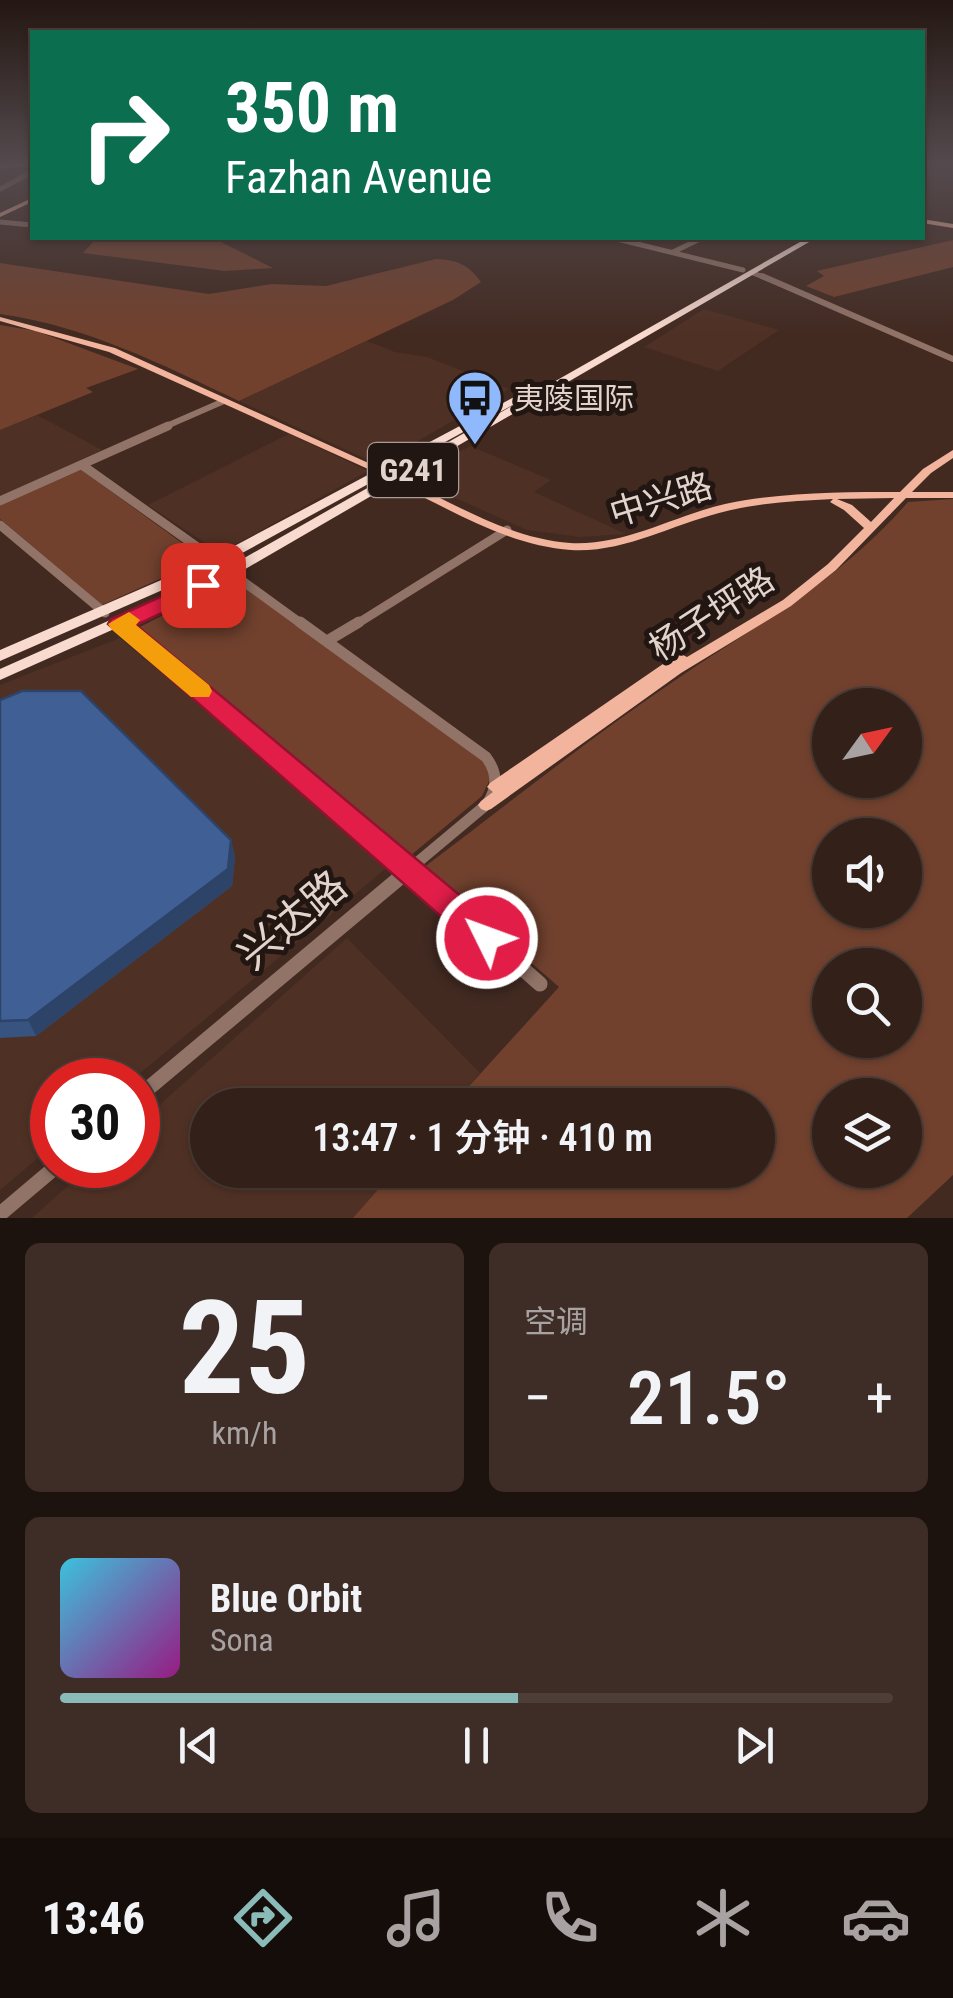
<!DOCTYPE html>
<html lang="zh">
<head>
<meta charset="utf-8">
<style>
	body { margin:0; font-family:"Roboto Condensed","Noto Sans SC",sans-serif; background:#3d2d26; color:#f1f3f6; height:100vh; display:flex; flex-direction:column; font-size:38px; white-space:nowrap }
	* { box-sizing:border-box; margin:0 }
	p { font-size:32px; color:#a8a3a2 }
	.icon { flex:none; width:55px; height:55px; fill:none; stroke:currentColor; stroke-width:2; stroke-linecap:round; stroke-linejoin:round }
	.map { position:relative; height:1218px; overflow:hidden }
	.panel { display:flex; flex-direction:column; gap:25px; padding:25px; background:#1c120e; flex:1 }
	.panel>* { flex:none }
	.top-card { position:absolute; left:30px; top:30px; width:895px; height:210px; border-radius:0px; box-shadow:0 2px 8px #0004,0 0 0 2px #4d3e38; background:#0b6e4f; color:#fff; overflow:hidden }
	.needle { width:65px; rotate:57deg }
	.controls { position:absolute; left:812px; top:688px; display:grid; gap:20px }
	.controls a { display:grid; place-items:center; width:110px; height:110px; border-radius:50%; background:#322019; box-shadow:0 2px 8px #0004,0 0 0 2px #4d3e38; font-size:50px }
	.speed { position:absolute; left:30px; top:1058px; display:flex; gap:20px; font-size:50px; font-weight:700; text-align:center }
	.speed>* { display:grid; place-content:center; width:130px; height:130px; border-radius:50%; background:#322019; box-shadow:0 2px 8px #0004,0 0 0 2px #4d3e38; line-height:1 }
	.speed .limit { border:15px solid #d22; background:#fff; color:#111 }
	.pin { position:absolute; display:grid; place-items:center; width:85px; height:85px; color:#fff; margin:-42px; border-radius:20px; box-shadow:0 5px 15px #0006 }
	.me { position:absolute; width:110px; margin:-55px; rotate:312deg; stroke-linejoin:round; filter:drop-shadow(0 0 8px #0008) }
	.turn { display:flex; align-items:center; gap:35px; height:210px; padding:0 30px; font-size:45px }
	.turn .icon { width:130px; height:130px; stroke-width:2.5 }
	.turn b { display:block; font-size:70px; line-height:85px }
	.big { font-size:75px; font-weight:600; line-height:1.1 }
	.panel .widget { flex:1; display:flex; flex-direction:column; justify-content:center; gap:15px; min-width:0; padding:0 35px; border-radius:15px; background:#3d2d26 }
	.panel .dial { align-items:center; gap:0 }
	.dial b { font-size:130px; line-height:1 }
	.song { display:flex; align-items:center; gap:30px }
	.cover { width:120px; height:120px; border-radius:15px; background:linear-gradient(135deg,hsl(190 70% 55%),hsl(310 70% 35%)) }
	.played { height:10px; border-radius:5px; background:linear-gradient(90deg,#8bbbb9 55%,#4d3e38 55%) }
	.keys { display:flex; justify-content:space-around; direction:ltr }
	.heat { display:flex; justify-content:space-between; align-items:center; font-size:55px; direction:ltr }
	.panel .tiles { flex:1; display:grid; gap:25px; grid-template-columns:1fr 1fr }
	.widget:last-child { grid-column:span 2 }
	.trip { position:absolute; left:190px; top:1088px; width:585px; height:100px; border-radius:50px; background:#322019; box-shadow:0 2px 8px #0004,0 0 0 2px #4d3e38; font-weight:600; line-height:100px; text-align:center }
	.menu { display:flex; height:160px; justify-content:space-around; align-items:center; background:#140d0a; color:#a8a3a2 }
	.menu .icon { width:70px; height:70px }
	.menu .on { color:#8bbbb9 }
	.menu b { font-size:45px; color:#f1f3f6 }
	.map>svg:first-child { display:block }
	.built { fill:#4f3024 }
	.green { fill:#71412e; fill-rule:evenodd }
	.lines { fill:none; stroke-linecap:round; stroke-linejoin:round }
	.minor-far4 { stroke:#917367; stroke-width:5 }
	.minor-far3 { stroke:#917367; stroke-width:6 }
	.minor-far2 { stroke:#917367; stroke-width:9 }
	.minor-far1 { stroke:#917367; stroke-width:11 }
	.minor { stroke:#917367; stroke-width:15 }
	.major { fill:#f2b49d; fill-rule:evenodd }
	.highway { fill:#f8dacf; fill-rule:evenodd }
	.wall { fill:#375380 }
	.shaded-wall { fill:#2d4368 }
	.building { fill:#406095; stroke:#2d4368; stroke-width:2.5 }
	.route { fill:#e11d48; stroke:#92132f; stroke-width:2.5 }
	.slow { fill:#f59e0b }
	.labels { text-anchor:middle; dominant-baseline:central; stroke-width:10; stroke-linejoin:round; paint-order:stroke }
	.far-poi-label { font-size:30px; fill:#e3d3cd; stroke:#211611; text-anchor:start }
	.shield { fill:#211611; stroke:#a99a95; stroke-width:2.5 }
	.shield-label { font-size:32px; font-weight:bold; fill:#e3d3cd }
	.street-label { font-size:35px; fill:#e3d3cd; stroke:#211611 }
	.near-street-label { font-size:42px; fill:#e3d3cd; stroke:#211611 }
</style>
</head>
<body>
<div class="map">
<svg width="953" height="1218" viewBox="0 0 953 1218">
	<rect width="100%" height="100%" fill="#422a21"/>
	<path class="built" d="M704 309 779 330 718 371 644 347Z
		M367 341 395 352 427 357 509 389 377 464 239 401Z
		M37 415 102 450 0 497V430Z
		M289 434 368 471 220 553 148 505Z
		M470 446 551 480 534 492 626 534 580 537 527 530 411 478Z
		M120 638 390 865 132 1080H52V1146L0 1190V685Z
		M347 938 480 1073 452 1105H208V1170H395L353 1218H32L91 1165H138V1124Z"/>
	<path class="green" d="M104 238H213L273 268 225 271 83 253 94 241Z
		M953 240V267L834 297 806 286 824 276 817 271Z
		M436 259C457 260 468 264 481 282L453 300 239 401C161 364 86 326 0 314V263L209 294 272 284 326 286Z
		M0 325 36 331 138 369 86 388 93 392 0 430Z
		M79 468 204 559 102 605 0 519V504Z
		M953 499V1175L907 1218H353L395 1170H758V1105H452L559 987 423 868C508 804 592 736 680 677 764 620 840 580 908 502ZM830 705H905V780H830ZM830 835H905V910H830ZM830 965H905V1040H830ZM830 1095H905V1170H830Z
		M234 579 484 760 491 777 482 796 410 856 140 627Z"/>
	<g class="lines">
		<path class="minor-far4" d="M0 166 32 163
			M0 189 32 172
			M0 222 32 225
			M613 238 743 270
			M673 252 702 238
			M753 273 768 279"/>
		<path class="minor-far3" d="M762 276 953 359
			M162 428 224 401"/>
		<path class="minor-far2" d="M82 465 217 561
			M0 501 168 426
			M0 525 105 613
			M230 572 303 625
			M355 625 507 530"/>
		<path class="minor-far1" d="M300 622 486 757C498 773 498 789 486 805L394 882
			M119 624 425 882
			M327 641 359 622"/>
		<path class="minor" d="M422 880 540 984
			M138 1097 397 880
			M0 1214 58 1165"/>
		<path class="major" d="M32 198V202L0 217V213Z
			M922 219 953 224V228L922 223Z
			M0 317 115 348 386 471 385 473H377L109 352 0 321Z
			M953 450V458L931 473 912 492H953V498H906L836 570 791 606 681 673 491 809 486 811 481 809 478 805 481 801 493 792 487 787 490 783 676 655 681 654 687 657 783 600 828 564 864 528 844 510 830 502 833 499C795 501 756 503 719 513 669 526 623 553 571 550 507 546 449 508 392 482V478H400C453 503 510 539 570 543 625 546 673 516 725 504 782 492 842 492 900 492L923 469ZM894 498 871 522 852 505 837 499Z"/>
		<path class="highway" d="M807 238H816L235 575 0 680V669L225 569Z
			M516 396 521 399 520 401 222 564 0 661V650L212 558Z"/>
	</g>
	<path class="wall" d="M0 700 231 840 235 857 232 886 36 1036 0 1038Z"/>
	<path class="shaded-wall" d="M231 840 235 857 232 886 36 1036 28 1020Z"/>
	<path class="building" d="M22 691H81L231 840 228 869 28 1020 0 1021V700Z"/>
	<linearGradient id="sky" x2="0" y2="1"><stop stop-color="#241712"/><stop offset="0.49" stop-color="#544a4e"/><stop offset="1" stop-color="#544a4e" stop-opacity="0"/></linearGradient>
	<rect width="953" height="334" fill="url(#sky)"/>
	<path class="route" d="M203 578 214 585 211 590 136 625 499 928 503 938 499 947 487 951 476 947 108 624 111 619Z"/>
	<path class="slow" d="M129 612 140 620 136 625 209 685 212 691 209 697H191L111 629 108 624Z"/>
	<defs>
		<g id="bus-pin" transform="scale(2.875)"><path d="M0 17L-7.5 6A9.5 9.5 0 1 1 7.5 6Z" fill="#8fb8fd" stroke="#211611"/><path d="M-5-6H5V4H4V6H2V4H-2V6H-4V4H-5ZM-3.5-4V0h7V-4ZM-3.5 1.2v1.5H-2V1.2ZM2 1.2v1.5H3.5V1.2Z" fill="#111"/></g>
	</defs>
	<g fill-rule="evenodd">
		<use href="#bus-pin" x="475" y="398"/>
	</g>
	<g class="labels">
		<g class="far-poi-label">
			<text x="514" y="398">夷陵国际</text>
		</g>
		<rect class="shield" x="368" y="443" width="90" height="54" rx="8"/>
		<g class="shield-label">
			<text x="413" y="470">G241</text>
		</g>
		<g class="street-label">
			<text transform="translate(661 500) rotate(-17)">中兴路</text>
			<text transform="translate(712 614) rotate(-33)">杨子坪路</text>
		</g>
		<g class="near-street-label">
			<text transform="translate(292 920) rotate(-40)">兴达路</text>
		</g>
	</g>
</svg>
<div class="controls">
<a><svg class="needle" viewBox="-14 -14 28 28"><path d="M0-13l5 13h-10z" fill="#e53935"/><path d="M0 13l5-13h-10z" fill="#a8a3a2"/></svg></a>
<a><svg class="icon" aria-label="sound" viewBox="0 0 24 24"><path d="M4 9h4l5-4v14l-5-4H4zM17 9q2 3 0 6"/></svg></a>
<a><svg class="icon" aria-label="search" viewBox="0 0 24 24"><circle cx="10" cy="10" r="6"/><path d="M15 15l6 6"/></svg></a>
<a><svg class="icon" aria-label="layers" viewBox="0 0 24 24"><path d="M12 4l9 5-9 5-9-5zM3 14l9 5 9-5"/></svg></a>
</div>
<div class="speed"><div class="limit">30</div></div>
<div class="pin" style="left:203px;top:585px;background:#d93025"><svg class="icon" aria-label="arrive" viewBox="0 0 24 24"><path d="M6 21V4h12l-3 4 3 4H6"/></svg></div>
<svg class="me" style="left:487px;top:938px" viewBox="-20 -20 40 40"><circle r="17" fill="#e11d48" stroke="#fff" stroke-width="3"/><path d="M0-11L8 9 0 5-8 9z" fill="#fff"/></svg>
<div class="trip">13:47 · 1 分钟 · 410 m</div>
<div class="top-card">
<div class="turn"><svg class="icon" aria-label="right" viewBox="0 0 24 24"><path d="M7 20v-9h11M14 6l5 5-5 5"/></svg><div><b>350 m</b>Fazhan Avenue</div></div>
</div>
</div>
<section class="panel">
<div class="tiles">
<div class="widget dial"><b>25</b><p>km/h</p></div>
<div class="widget"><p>空调</p>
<div class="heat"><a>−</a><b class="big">21.5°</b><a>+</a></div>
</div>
<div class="widget">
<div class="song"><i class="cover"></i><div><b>Blue Orbit</b><p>Sona</p></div></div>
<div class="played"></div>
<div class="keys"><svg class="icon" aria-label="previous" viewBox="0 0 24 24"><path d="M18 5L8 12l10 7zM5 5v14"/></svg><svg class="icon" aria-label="pause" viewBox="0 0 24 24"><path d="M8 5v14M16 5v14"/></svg><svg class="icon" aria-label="next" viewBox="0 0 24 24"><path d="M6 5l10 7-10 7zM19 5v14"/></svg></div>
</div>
</div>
</section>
<nav class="menu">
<b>13:46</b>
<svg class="icon on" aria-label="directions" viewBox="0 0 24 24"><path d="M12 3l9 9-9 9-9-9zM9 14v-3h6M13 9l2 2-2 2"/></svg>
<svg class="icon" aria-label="music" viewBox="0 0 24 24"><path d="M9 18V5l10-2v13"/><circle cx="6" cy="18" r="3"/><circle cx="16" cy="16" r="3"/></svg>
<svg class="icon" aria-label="phone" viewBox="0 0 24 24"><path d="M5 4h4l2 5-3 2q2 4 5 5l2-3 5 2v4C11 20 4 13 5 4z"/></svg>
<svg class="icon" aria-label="climate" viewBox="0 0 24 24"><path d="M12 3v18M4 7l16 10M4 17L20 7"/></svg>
<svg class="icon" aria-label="car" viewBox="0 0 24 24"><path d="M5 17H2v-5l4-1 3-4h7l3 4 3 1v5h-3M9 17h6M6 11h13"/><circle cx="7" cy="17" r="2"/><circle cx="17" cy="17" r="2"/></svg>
</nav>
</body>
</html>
